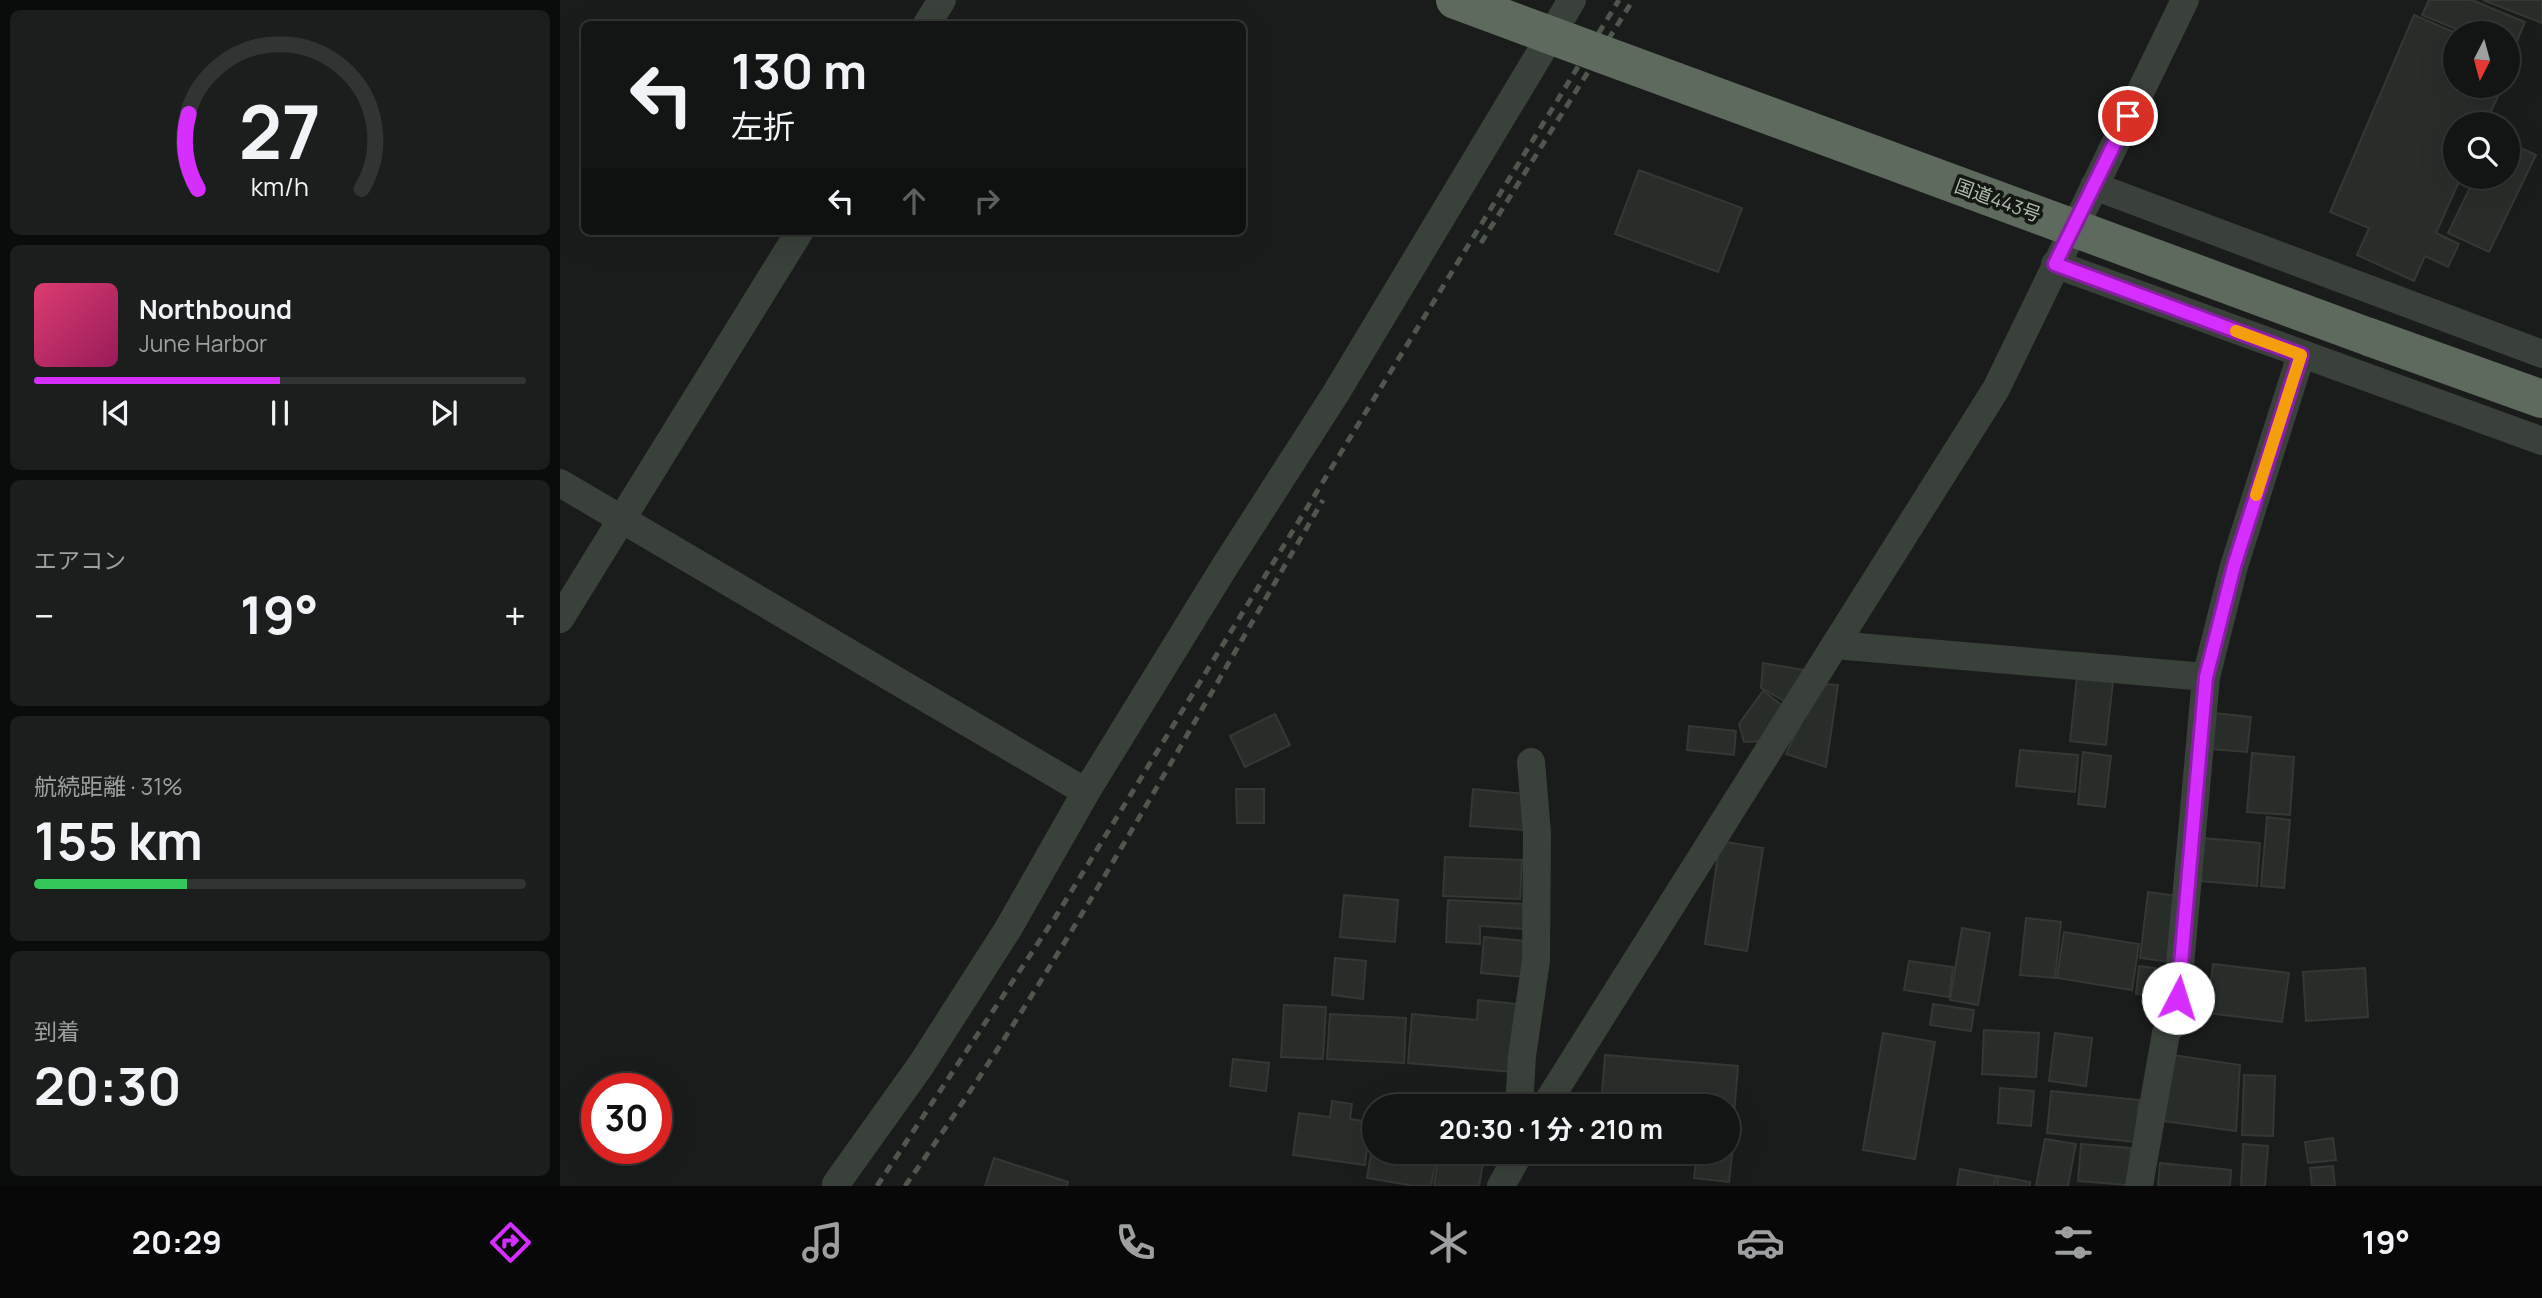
<!DOCTYPE html>
<html lang="ja">
<head>
<meta charset="utf-8">
<style>
	body { margin:0; font-family:Manrope,"Noto Sans JP",sans-serif; background:#1c1e1d; color:#f1f3f6; height:100vh; display:flex; flex-direction:column; font-size:26px; white-space:nowrap }
	* { box-sizing:border-box; margin:0 }
	p { font-size:23px; color:#9d9fa0 }
	.icon { flex:none; width:38px; height:38px; fill:none; stroke:currentColor; stroke-width:2; stroke-linecap:round; stroke-linejoin:round }
	.map { position:relative; flex:1; overflow:hidden }
	.panel { display:flex; flex-direction:column; gap:10px; padding:10px; background:#0a0c0b; width:560px }
	.panel>* { flex:none }
	.guide { position:absolute; left:21px; top:21px; width:665px; height:214px; border-radius:10px; box-shadow:0 7px 28px #0002,0 0 0 2px #323434; background:#131514; color:#f1f3f6; overflow:hidden }
	.needle { width:46px; rotate:186deg }
	.tools { position:absolute; left:1883px; top:21px; display:grid; gap:14px }
	.tools a { display:grid; place-items:center; width:77px; height:77px; border-radius:50%; background:#131514; box-shadow:0 7px 28px #0002,0 0 0 2px #323434; font-size:35px }
	.speed { position:absolute; left:21px; top:1073px; display:flex; gap:14px; font-size:35px; font-weight:700; text-align:center }
	.speed>* { display:grid; place-content:center; width:91px; height:91px; border-radius:50%; background:#131514; box-shadow:0 7px 28px #0002,0 0 0 2px #323434; line-height:1 }
	.speed .limit { border:10px solid #d22; background:#fff; color:#111 }
	.pin { position:absolute; display:grid; place-items:center; width:60px; height:60px; color:#fff; margin:-30px; border:4px solid #fff; border-radius:50%; box-shadow:0 2px 7px #0007 }
	.me { position:absolute; width:77px; margin:-38px; rotate:5deg; stroke-linejoin:round; filter:drop-shadow(0 0 5px #0008) }
	.turn { display:flex; align-items:center; gap:24px; height:147px; padding:0 35px; font-size:32px }
	.turn .icon { width:91px; height:91px; stroke-width:2.5 }
	.turn b { display:block; font-size:49px; line-height:60px }
	.lanes { display:flex; align-items:center; height:66px; padding:0 35px; background:#0003; justify-content:center; gap:35px; direction:ltr }
	.lanes .off { opacity:.35 }
	.big { font-size:52px; font-weight:700; line-height:1.1 }
	.panel .card { flex:1; display:flex; flex-direction:column; justify-content:center; gap:10px; min-width:0; padding:0 24px; border-radius:10px; background:#1c1e1d }
	.panel .dial { align-items:center; gap:0 }
	.dial svg { height:182px; overflow:visible; fill:none; stroke:#323434; stroke-width:7; stroke-linecap:round; text-anchor:middle }
	.dial text { fill:#f1f3f6; stroke:none }
	.song { display:flex; align-items:center; gap:21px }
	.cover { width:84px; height:84px; border-radius:10px; background:linear-gradient(135deg,hsl(340 70% 55%),hsl(330 70% 35%)) }
	.played { height:7px; border-radius:4px; background:linear-gradient(90deg,#d62eff 50%,#323434 50%) }
	.keys { display:flex; justify-content:space-around; direction:ltr }
	.heat { display:flex; justify-content:space-between; align-items:center; font-size:38px; direction:ltr }
	.charge { height:10px; border-radius:5px; background:linear-gradient(90deg,#34c759 31%,#323434 0) }
	.trip { position:absolute; left:802px; top:1094px; width:378px; height:70px; border-radius:35px; background:#131514; box-shadow:0 7px 28px #0002,0 0 0 2px #323434; font-weight:700; line-height:70px; text-align:center }
	.menu { display:flex; height:112px; justify-content:space-around; align-items:center; background:#080808; color:#9d9fa0 }
	.menu .icon { width:49px; height:49px }
	.menu .active { color:#d62eff }
	.menu b { font-size:32px; color:#f1f3f6 }
	main { display:flex; flex:1; min-height:0 }
	.map>svg:first-child { display:block }
	.building { fill:#292d2a; stroke:#333834; stroke-width:2 }
	.lines { fill:none; stroke-linecap:round; stroke-linejoin:round }
	.minor { stroke:#3a413a; stroke-width:28 }
	.trunk { stroke:#5e6a5e; stroke-width:38 }
	.rail { stroke:#4e564d; stroke-width:5; stroke-dasharray:9 7; stroke-linecap:butt }
	.trunk-bridge { stroke:#5e6a5e; stroke-width:38 }
	.route-casing { stroke:#8b1ea6; stroke-width:18 }
	.route { stroke:#d62eff; stroke-width:12 }
	.slow { stroke:#f59e0b; stroke-width:12 }
	.labels { text-anchor:middle; dominant-baseline:central; stroke-width:7; stroke-linejoin:round; paint-order:stroke }
	.street-label { font-size:19px; fill:#aebcab; stroke:#141714 }
</style>
</head>
<body>
<main>
<section class="panel">
<div class="card dial"><svg viewBox="0 0 100 80">
<path d="M14 69A42 42 0 1 1 86 69"/>
<path d="M14 69A42 42 0 0 1 10 36" stroke="#d62eff"/>
<text x="50" y="56" font-size="32" font-weight="700">27</text>
<text x="50" y="72" font-size="11">km/h</text>
</svg></div>
<div class="card">
<div class="song"><i class="cover"></i><div><b>Northbound</b><p>June Harbor</p></div></div>
<div class="played"></div>
<div class="keys"><svg class="icon" aria-label="previous" viewBox="0 0 24 24"><path d="M18 5L8 12l10 7zM5 5v14"/></svg><svg class="icon" aria-label="pause" viewBox="0 0 24 24"><path d="M8 5v14M16 5v14"/></svg><svg class="icon" aria-label="next" viewBox="0 0 24 24"><path d="M6 5l10 7-10 7zM19 5v14"/></svg></div>
</div>
<div class="card"><p>エアコン</p>
<div class="heat"><a>−</a><b class="big">19°</b><a>+</a></div>
</div>
<div class="card"><p>航続距離 · 31%</p><b class="big">155 km</b><div class="charge"></div></div>
<div class="card"><p>到着</p><b class="big">20:30</b></div>
</section>
<div class="map">
<svg width="1982" height="1186" viewBox="0 0 1982 1186">
	<rect width="100%" height="100%" fill="#191c1a"/>
	<path class="building" d="M1869 0H1912L1965 22 1952 53 1948 51V33H1906L1862 15Z
		M1923 0H1982V23Z
		M1854 15 1896 33 1895 86H1943L1925 124H1895V177H1901L1876 233 1899 244 1888 267 1865 256 1854 281 1797 255 1809 228 1770 212Z
		M1948 57 1954 60 1948 75Z
		M1948 142 1976 155 1929 252 1888 233 1915 177H1948Z
		M1079 170 1182 208 1158 272 1055 234Z
		M1203 663 1244 670 1226 702 1201 688Z
		M1517 677 1553 681 1546 745 1510 741Z
		M1260 684 1278 685 1266 767 1226 754Z
		M1203 691 1227 709 1204 741 1184 742 1179 724Z
		M1654 713 1691 717 1687 752 1650 749Z
		M715 714 730 745 685 767 670 736Z
		M1129 726 1176 731 1174 755 1127 750Z
		M1460 750 1518 755 1515 792 1456 786Z
		M1523 752 1551 756 1545 807 1518 804Z
		M1692 753 1734 757 1730 815 1687 812Z
		M676 789H704V823H677Z
		M913 789 967 794 964 830 910 826Z
		M1707 817 1730 820 1724 888 1701 886Z
		M1642 838 1700 843 1697 886 1639 881Z
		M1160 841 1203 848 1187 951 1145 944Z
		M885 857 962 860 960 899 883 896Z
		M1588 892 1619 896 1610 962 1580 958Z
		M784 895 838 900 835 942 780 937Z
		M888 900 965 904 964 929 920 926V944L886 942Z
		M1466 918 1501 922 1495 978 1460 975Z
		M1402 928 1430 933 1418 1005 1390 1000Z
		M1504 932 1579 944 1572 990 1497 978Z
		M924 937 967 941 964 977 921 973Z
		M775 958 806 961 803 999 772 995Z
		M1349 961 1393 967 1389 997 1344 990Z
		M1653 964 1729 973 1722 1022 1647 1013Z
		M1579 966 1610 970 1607 998 1576 994Z
		M1805 968 1808 1017 1746 1021 1743 972Z
		M918 1000 957 1004 952 1072 848 1063 852 1014 917 1020Z
		M1373 1004 1414 1010 1411 1031 1370 1025Z
		M724 1005 766 1007 763 1059 721 1057Z
		M770 1014 846 1018 844 1063 767 1059Z
		M1424 1030 1479 1033 1476 1077 1422 1074Z
		M1323 1033 1375 1042 1355 1159 1303 1150Z
		M1495 1033 1532 1038 1526 1086 1489 1081Z
		M1045 1055 1178 1066 1174 1115H1167V1106L1041 1105Z
		M1613 1055 1680 1065 1676 1131 1603 1121Z
		M673 1059 709 1063 706 1091 670 1086Z
		M1684 1075 1715 1076 1713 1136 1682 1135Z
		M1440 1088 1474 1091 1471 1126 1438 1123Z
		M1491 1091 1579 1100 1575 1142 1487 1133Z
		M772 1101 792 1104 790 1119 810 1122 805 1165 733 1155 739 1113 770 1117Z
		M1167 1127 1175 1128 1169 1182 1134 1178 1137 1152H1167Z
		M814 1135V1152H877L871 1186H854L807 1178Z
		M1773 1138 1776 1160 1748 1163 1745 1142Z
		M1485 1139 1516 1144 1508 1186H1476Z
		M1521 1144 1571 1148 1568 1185 1518 1181Z
		M1683 1144 1708 1146 1705 1186H1681Z
		M879 1152H925L919 1186H874Z
		M434 1158 508 1182 507 1186H425Z
		M1600 1163 1671 1170 1670 1186H1598Z
		M1773 1166 1775 1186H1752L1750 1168Z
		M1400 1169 1436 1176 1434 1186H1397Z
		M1438 1176 1470 1182V1186H1437Z"/>
	<g class="lines">
		<path class="minor" d="M367 24 382 0
			M1534 186 1982 354
			M1495 264 1982 441
			M0 483 526 792
			M0 619 240 231
			M1275 645 1646 677
			M959 1106 962 1056 976 961 977 833 971 762
			M985 1106 1436 389 1625 0
			M276 1184 361 1065 448 929 526 792 665 566 776 393 1012 0
			M941 1186 960 1152
			M1579 1186 1606 1033 1615 1021 1646 677 1674 566 1741 355"/>
		<path class="trunk" d="M1809 337 1982 399"/>
		<path class="rail" d="M921 243 1073 0
			M317 1186 498 913 1059 0
			M345 1186C500 968 628 730 763 500"/>
		<path class="trunk-bridge" d="M895 0 1809 337"/>
	</g>
	<g class="lines">
		<g class="route-casing">
			<path id="route" d="M1568 116 1495 264 1741 355 1674 566 1646 677 1618 998"/>
		</g>
		<use href="#route" class="route"/>
		<path class="slow" d="M1676 331 1741 355 1696 495"/>
	</g>
	<g class="labels">
		<g class="street-label">
			<text transform="translate(1438 200) rotate(20)">国道443号</text>
		</g>
	</g>
</svg>
<div class="tools">
<a><svg class="needle" viewBox="-14 -14 28 28"><path d="M0-13l5 13h-10z" fill="#e53935"/><path d="M0 13l5-13h-10z" fill="#9d9fa0"/></svg></a>
<a><svg class="icon" aria-label="search" viewBox="0 0 24 24"><circle cx="10" cy="10" r="6"/><path d="M15 15l6 6"/></svg></a>
</div>
<div class="speed"><div class="limit">30</div></div>
<div class="pin" style="left:1568px;top:116px;background:#d93025"><svg class="icon" aria-label="arrive" viewBox="0 0 24 24"><path d="M6 21V4h12l-3 4 3 4H6"/></svg></div>
<svg class="me" style="left:1618px;top:998px" viewBox="-20 -20 40 40"><circle r="19" fill="#fff"/><path d="M0-13L10 11 0 6-10 11z" fill="#d62eff"/></svg>
<div class="trip">20:30 · 1 分 · 210 m</div>
<div class="guide">
<div class="turn"><svg class="icon" aria-label="left" viewBox="0 0 24 24"><path d="M17 20v-9H6M10 6l-5 5 5 5"/></svg><div><b>130 m</b>左折</div></div>
<div class="lanes"><svg class="icon" aria-label="left" viewBox="0 0 24 24"><path d="M17 20v-9H6M10 6l-5 5 5 5"/></svg><svg class="icon off" aria-label="ahead" viewBox="0 0 24 24"><path d="M12 20V5M6 11l6-6 6 6"/></svg><svg class="icon off" aria-label="right" viewBox="0 0 24 24"><path d="M7 20v-9h11M14 6l5 5-5 5"/></svg></div>
</div>
</div>
</main>
<nav class="menu">
<b>20:29</b>
<svg class="icon active" aria-label="directions" viewBox="0 0 24 24"><path d="M12 3l9 9-9 9-9-9zM9 14v-3h6M13 9l2 2-2 2"/></svg>
<svg class="icon" aria-label="music" viewBox="0 0 24 24"><path d="M9 18V5l10-2v13"/><circle cx="6" cy="18" r="3"/><circle cx="16" cy="16" r="3"/></svg>
<svg class="icon" aria-label="phone" viewBox="0 0 24 24"><path d="M5 4h4l2 5-3 2q2 4 5 5l2-3 5 2v4C11 20 4 13 5 4z"/></svg>
<svg class="icon" aria-label="climate" viewBox="0 0 24 24"><path d="M12 3v18M4 7l16 10M4 17L20 7"/></svg>
<svg class="icon" aria-label="car" viewBox="0 0 24 24"><path d="M5 17H2v-5l4-1 3-4h7l3 4 3 1v5h-3M9 17h6M6 11h13"/><circle cx="7" cy="17" r="2"/><circle cx="17" cy="17" r="2"/></svg>
<svg class="icon" aria-label="filters" viewBox="0 0 24 24"><path d="M4 7h16M4 17h16"/><circle cx="9" cy="7" r="2"/><circle cx="15" cy="17" r="2"/></svg>
<b>19°</b>
</nav>
</body>
</html>
